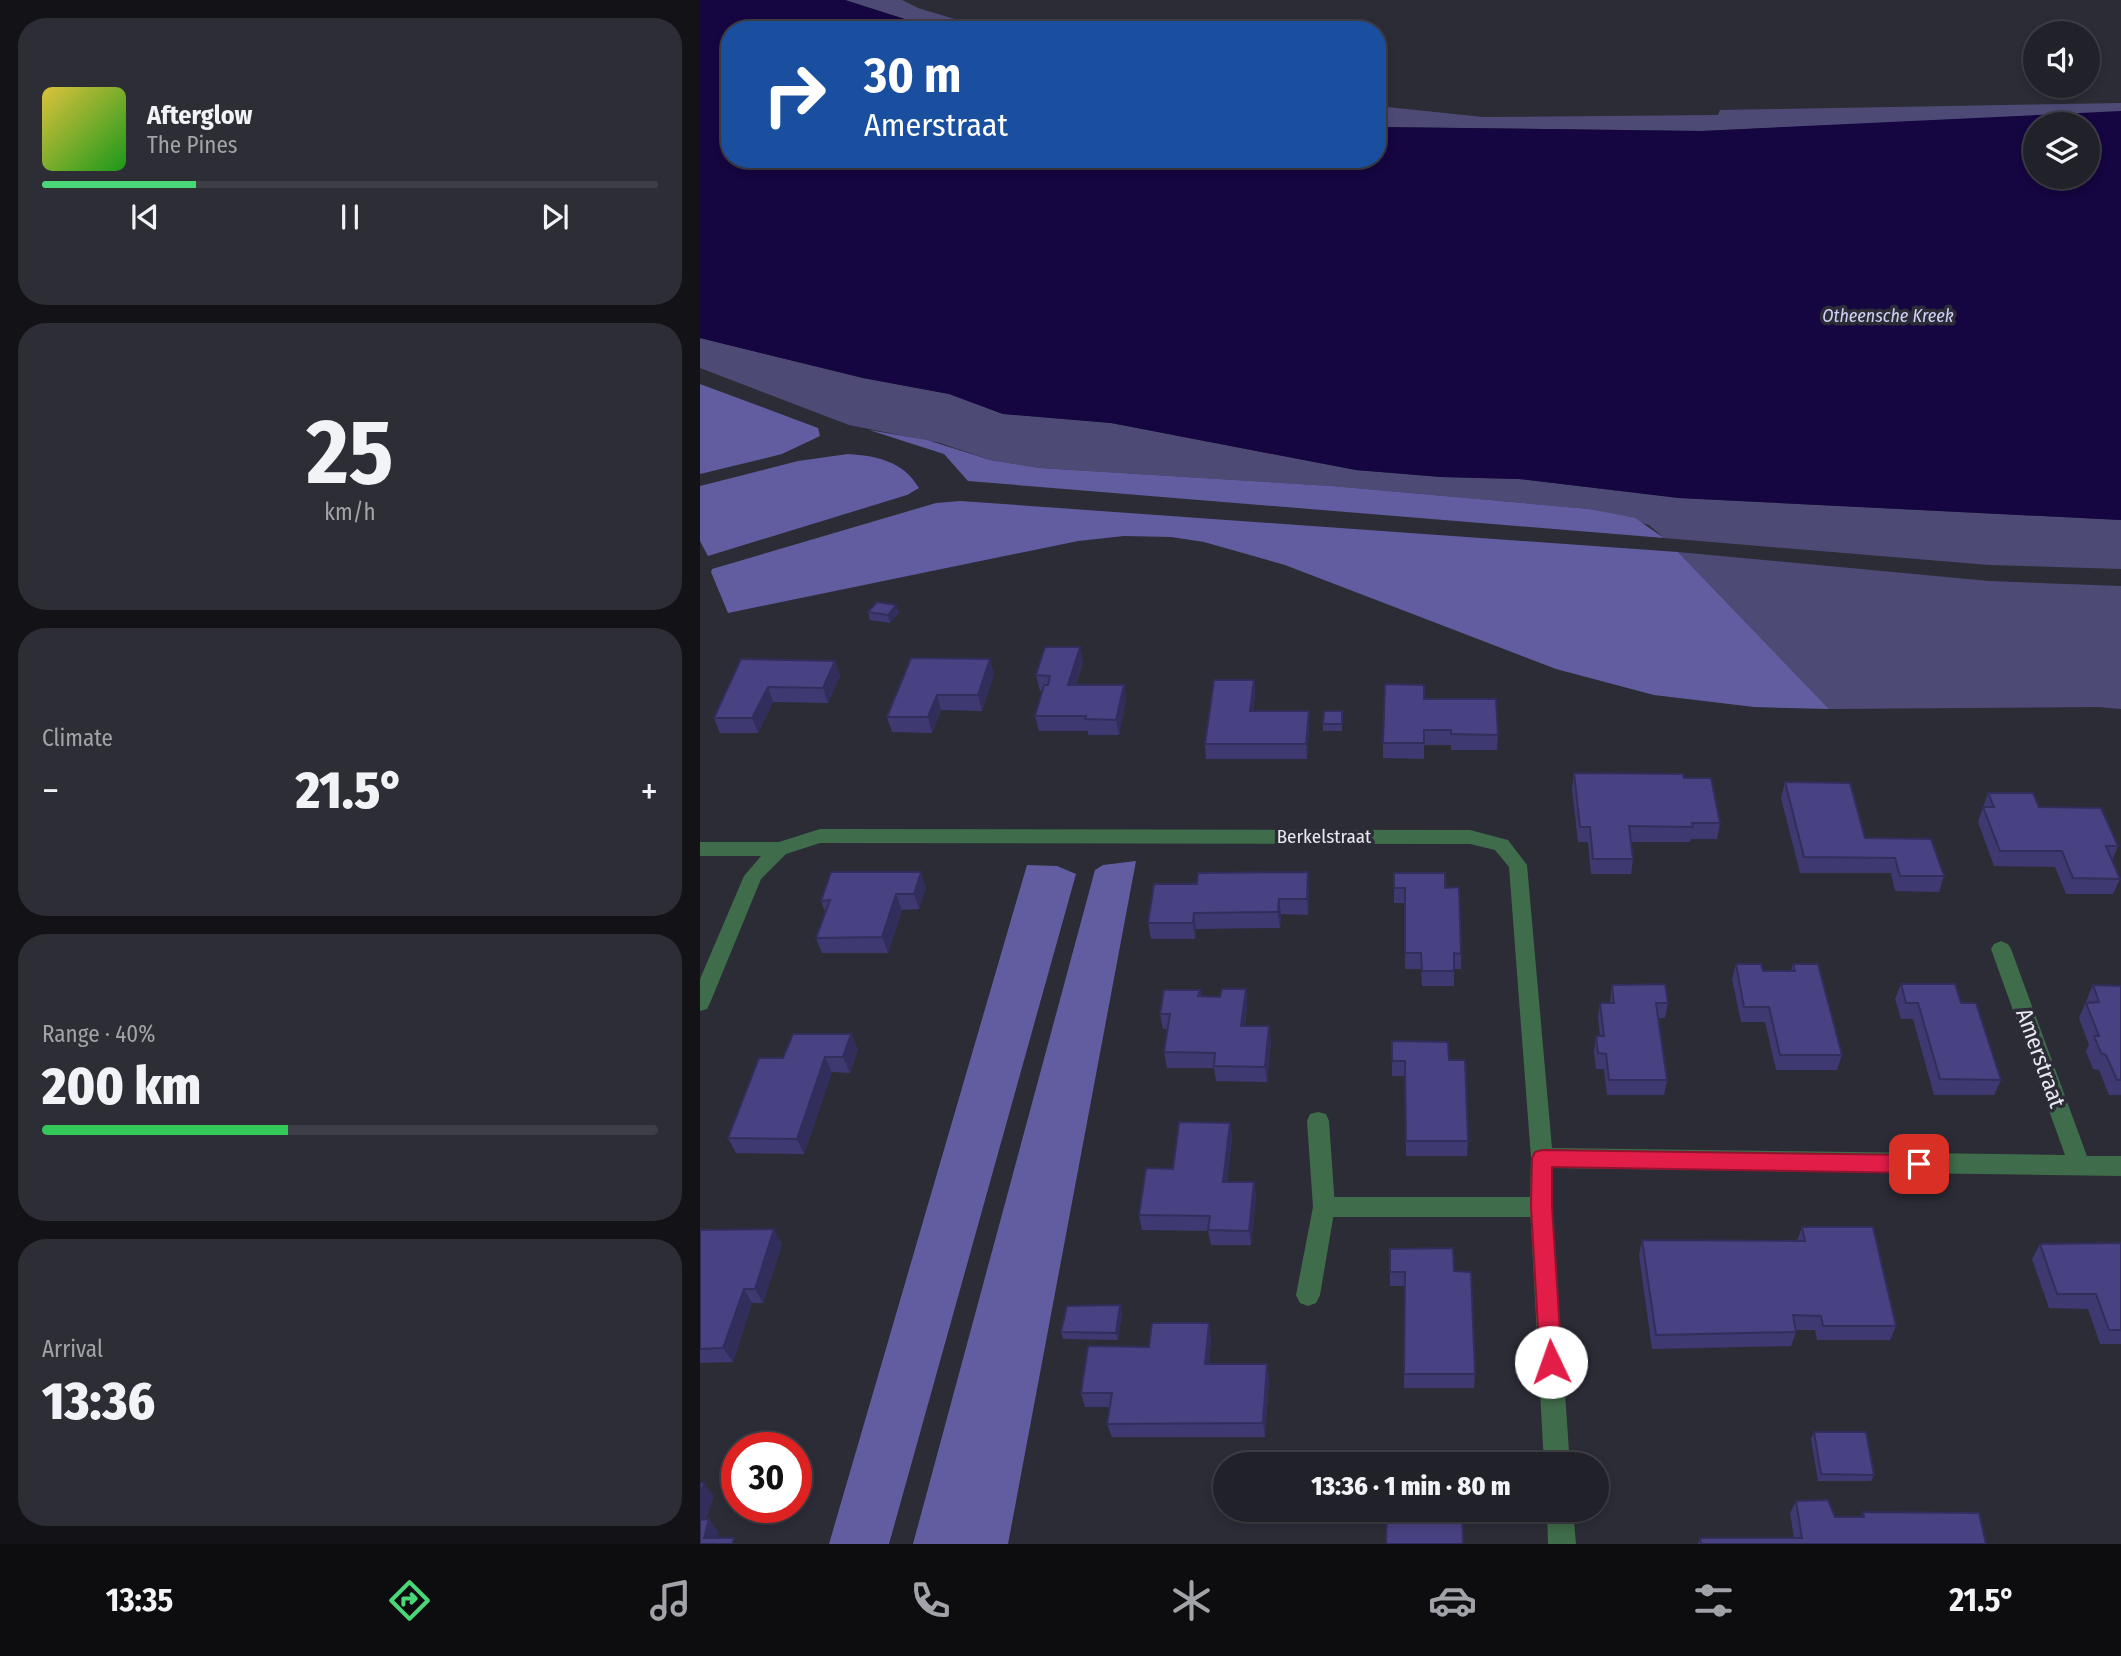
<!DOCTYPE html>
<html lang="en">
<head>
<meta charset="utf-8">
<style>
	body { margin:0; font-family:"Fira Sans Condensed",sans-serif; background:#2d2e35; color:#f1f3f6; height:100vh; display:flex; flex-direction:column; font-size:26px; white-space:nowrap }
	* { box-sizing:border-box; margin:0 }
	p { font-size:23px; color:#a2a3a8 }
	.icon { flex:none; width:38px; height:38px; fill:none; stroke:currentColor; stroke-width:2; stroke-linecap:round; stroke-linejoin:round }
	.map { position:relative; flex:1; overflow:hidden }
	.sheet { display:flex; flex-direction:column; gap:18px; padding:18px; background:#121217; width:700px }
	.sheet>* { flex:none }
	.banner { position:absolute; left:21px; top:21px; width:665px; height:147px; border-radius:28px; box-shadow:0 4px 10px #0003,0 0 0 2px #3e3e46; background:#1a4fa0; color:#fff; overflow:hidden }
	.buttons { position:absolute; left:1323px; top:21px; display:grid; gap:14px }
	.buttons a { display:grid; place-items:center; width:77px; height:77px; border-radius:50%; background:#212129; box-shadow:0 4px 10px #0003,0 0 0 2px #3e3e46; font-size:35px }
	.speed { position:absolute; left:21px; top:1432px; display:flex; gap:14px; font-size:35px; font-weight:700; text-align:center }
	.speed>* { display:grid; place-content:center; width:91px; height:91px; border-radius:50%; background:#212129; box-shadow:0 4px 10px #0003,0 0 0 2px #3e3e46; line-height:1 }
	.speed .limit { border:10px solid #d22; background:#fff; color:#111 }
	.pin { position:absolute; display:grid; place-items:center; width:60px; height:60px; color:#fff; margin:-30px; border-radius:14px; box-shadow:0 4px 10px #0006 }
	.me { position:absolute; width:77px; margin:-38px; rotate:357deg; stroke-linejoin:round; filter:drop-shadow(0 0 5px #0008) }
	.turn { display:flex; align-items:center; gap:24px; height:147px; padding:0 28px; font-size:32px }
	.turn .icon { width:91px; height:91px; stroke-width:2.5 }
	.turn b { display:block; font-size:49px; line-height:60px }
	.big { font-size:52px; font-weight:800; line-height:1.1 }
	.sheet .tile { flex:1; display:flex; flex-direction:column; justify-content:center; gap:10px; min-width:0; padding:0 24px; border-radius:28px; background:#2d2e35 }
	.sheet .dial { align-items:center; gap:0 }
	.dial b { font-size:91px; line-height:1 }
	.song { display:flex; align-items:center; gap:21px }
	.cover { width:84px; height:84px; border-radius:10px; background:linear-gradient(135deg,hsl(50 70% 55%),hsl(120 70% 35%)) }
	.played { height:7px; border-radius:4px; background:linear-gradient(90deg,#49d778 25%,#3e3e46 25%) }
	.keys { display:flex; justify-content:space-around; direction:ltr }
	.heat { display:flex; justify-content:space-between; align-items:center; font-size:38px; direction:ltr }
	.charge { height:10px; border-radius:5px; background:linear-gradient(90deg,#34c759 40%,#3e3e46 0) }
	.trip { position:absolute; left:513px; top:1452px; width:396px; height:70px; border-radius:35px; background:#212129; box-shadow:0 4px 10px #0003,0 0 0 2px #3e3e46; font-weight:800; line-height:70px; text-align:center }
	.dock { display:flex; height:112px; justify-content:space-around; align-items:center; background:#0d0d10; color:#a2a3a8 }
	.dock .icon { width:49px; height:49px }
	.dock .on { color:#49d778 }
	.dock b { font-size:32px; color:#f1f3f6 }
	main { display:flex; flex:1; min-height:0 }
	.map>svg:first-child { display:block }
	.green { fill:#4d4b76 }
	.forest { fill:#625da0 }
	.water { fill:#150541; fill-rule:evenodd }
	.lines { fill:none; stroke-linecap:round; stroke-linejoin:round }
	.lane { fill:#3f6c4a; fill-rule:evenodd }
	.street { fill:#3f6c4a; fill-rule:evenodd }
	.wall { fill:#3e3970 }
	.shaded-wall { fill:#322e5b }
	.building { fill:#484282; stroke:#322e5b; stroke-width:2 }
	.route { fill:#e11d48; stroke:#92132f; stroke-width:2 }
	.labels { text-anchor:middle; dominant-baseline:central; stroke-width:7; stroke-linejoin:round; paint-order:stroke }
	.far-water-label { font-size:18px; font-style:italic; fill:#d1d1f8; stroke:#2c2c37 }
	.street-label { font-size:19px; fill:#e8e8f0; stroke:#2c2c37 }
	.near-street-label { font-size:23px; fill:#e8e8f0; stroke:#2c2c37 }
</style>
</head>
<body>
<main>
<section class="sheet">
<div class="tile">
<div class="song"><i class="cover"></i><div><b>Afterglow</b><p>The Pines</p></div></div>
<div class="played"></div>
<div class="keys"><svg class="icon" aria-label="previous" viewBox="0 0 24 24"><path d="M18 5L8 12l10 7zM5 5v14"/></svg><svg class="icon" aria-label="pause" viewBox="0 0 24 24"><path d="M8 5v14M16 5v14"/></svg><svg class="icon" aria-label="next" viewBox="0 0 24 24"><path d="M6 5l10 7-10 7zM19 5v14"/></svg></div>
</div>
<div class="tile dial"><b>25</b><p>km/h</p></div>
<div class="tile"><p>Climate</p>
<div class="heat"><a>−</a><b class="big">21.5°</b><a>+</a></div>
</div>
<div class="tile"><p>Range · 40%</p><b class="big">200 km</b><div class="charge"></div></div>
<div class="tile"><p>Arrival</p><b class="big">13:36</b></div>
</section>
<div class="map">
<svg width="1421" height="1544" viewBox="0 0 1421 1544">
	<rect width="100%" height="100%" fill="#2c2c37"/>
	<path class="green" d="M145 0H202L218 8 291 30H239Z
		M1421 103V111L1412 113 1002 131 677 127V106L783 117 1018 115 1020 110Z
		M0 338 163 378 249 394 303 414 411 423 656 470 741 477 819 479 979 498 1421 520V569L1289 565 964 538 949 525 889 509 632 486 340 468 290 460 240 443 149 425 0 368Z
		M978 552 1289 581 1421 586V709L1399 707 1129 709Z"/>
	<path class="forest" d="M0 384 118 428 120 436 82 454 0 474Z
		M169 430 227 440 290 460 340 468 632 486 889 509 935 518 964 538 268 481 244 454Z
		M148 454C177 456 203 461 219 488L207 495 8 556 0 541V486L98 461Z
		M260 501 978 552 1129 709 1054 707 954 695 856 669 585 565 504 542 471 537 424 536 378 541 28 613 11 572 12 569 236 503Z
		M436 861 308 1544H213L395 870 403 865Z
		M327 865 357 866 376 874 189 1544H129Z"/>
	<path class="water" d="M0 0H145L239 30H30V159H677V127L1002 131 1421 111V520L979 498 819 479 741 477 656 470 411 423 303 414 249 394 163 378 0 338ZM1335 124H1388V177H1335Z"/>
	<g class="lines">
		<path class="lane" d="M624 1197H841L849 1200 852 1207 849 1214 841 1217H624L616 1214 613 1207 616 1200Z"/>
		<path class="street" d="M120 829 770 830 808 840 827 865 852 1148 1365 1155 1291 949 1294 944 1301 941 1308 944 1311 949 1387 1156H1421V1176L853 1168 852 1207 870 1465H844L830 1207 831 1158 809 867 795 850 770 844 120 843 86 854 61 879 10 1003 7 1009 0 1011V979L44 876 61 856H0V842H79Z
			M618 1112 626 1114 629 1121 635 1207 620 1295 616 1303 608 1306 600 1303 596 1295 613 1207 607 1121 610 1114Z
			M847 1510H873L876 1544H848Z"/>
	</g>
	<path class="wall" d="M168 612H199L190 623 170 620Z
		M380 647 383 663 376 685H424L426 700 419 735H388V731H339L335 716 343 691H340L336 675Z
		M211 658 294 674 282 711 241 710 232 733 192 732 187 717Z
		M41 659 135 661 140 676 128 703 73 702 58 733H20L14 718Z
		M554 680 555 695 553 711 609 727 607 759H506L505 744Z
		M724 699 798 735 797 750H751V745H724V759L683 758V743Z
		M642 711V731H623V724Z
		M874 773 984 778 1020 823 1017 839H991L990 842H931L933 859 931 874H891L888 842H878L872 789Z
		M1085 782 1165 838 1244 876 1239 892 1195 891 1191 873H1100L1081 798Z
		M1288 793 1339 807 1418 846 1412 860 1420 879 1413 894H1366L1355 867 1294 866 1278 822Z
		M694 873 745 888 761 954V969H754V986H722L721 969H705V903H694Z
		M226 887 219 909 202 910 188 953H122L116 938 125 912 121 901Z
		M609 888 608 915 581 914 580 928 496 929 495 939H451L448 923Z
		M1036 964 1063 971H1091L1093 964 1142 1055 1137 1070H1076L1065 1022H1041L1032 979Z
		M1201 984 1261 1003 1301 1080 1294 1095H1234L1213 1019H1201L1195 999Z
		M912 985 968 1003 965 1018H959L967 1080 964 1095H907L904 1069H896L894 1051 896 1036H900L898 1018 900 1003H910Z
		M1393 985 1421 986V1095H1409L1399 1070 1393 1069 1386 1051 1389 1045 1379 1018Z
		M546 989 547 1005 545 1026 571 1041 567 1082 516 1081 514 1068H467L464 1052 468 1029H463L460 1014 500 990 501 996 520 997Z
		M692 1041 749 1060 768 1141 767 1156H706L705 1076H692Z
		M158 1049 150 1073 132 1072 104 1154 36 1153 28 1138 83 1058Z
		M530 1123 532 1138 527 1182H554L556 1197 551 1245H511L508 1231 442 1230 439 1215 473 1169Z
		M1102 1227 1196 1326 1190 1340H1117L1115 1330H1096V1332L1091 1346 952 1349 939 1255 942 1240 1097 1241Z
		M0 1230 82 1244 63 1303H52L33 1362 0 1363Z
		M1421 1243V1344H1400L1388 1309 1349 1308 1332 1259 1340 1244Z
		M690 1249 754 1271 775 1374 774 1388H704L705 1286H690Z
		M420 1305 422 1312 418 1340 363 1339 361 1332Z
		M511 1337 509 1364H567L569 1378 565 1437H412L407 1424 410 1407H385L381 1393 449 1347Z
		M1114 1432 1174 1475 1171 1481H1118L1111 1439Z
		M1096 1501 1135 1517H1161L1163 1512 1286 1544H998L1000 1538H1094L1090 1513Z"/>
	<path class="shaded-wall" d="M196 605 199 612 190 623 188 615Z
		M380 647 383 663 371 700 368 685Z
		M290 659 294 674 282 711 278 695Z
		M135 661 140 676 128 703 123 688Z
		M554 680 555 695 551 727 550 711Z
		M424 685 426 700 419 735 416 720Z
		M68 687 73 702 58 733 52 718Z
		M237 695 241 710 232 733 228 717Z
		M609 711V727L607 759 606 744Z
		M221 872 226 887 219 909 214 894Z
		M608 872 609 888 608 915 607 899Z
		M196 894 202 910 188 953 182 937Z
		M579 899 581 914 580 928 578 912Z
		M494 913 496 929 495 939 493 923Z
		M546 989 547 1005 543 1041 541 1026Z
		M569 1026 571 1041 567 1082 565 1067Z
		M151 1034 158 1049 150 1073 143 1057Z
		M125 1057 132 1072 104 1154 97 1139Z
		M530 1123 532 1138 525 1197 523 1182Z
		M554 1182 556 1197 551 1245 549 1231Z
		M74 1229 82 1244 63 1303 55 1289Z
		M44 1289 52 1303 33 1362 23 1348Z
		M420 1305 422 1312 418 1340 416 1333Z
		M509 1323 511 1337 508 1378 505 1364Z
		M567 1364 569 1378 565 1437 563 1423Z
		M4 1483 14 1496 2 1532 0 1530V1494Z
		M9 1519 19 1532 16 1544 4 1538Z"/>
	<path class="building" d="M177 602 196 605 188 615 168 612Z
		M345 647H380L368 685H424L416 720 385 719 386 716H335L344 685H348L350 676 336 675Z
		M211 658 290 659 278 695H237L228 717H187Z
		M41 659 135 661 123 688 68 687 52 718H14Z
		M514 680H554L550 711H609L606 744H505Z
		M685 684 724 685V699H796L798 735 751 734V730H724V743H683Z
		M624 711H642V724H623Z
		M874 773 983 774 984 778H1011L1020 823H992L993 827 929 826 933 859H893L890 827H880Z
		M1085 782 1150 783 1165 838 1231 839 1244 876H1200L1195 858 1104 857Z
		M1288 793H1333L1339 807 1401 808 1418 846H1406L1420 879 1373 878 1362 851H1300L1283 807H1294Z
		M131 872H221L214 894H196L182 937 116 938 130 900 121 901Z
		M608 872 607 899H579L578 912 494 913 493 923H448L454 884H497L498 873Z
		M694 873H745V888L759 887 761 954 754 953V971H722L721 953H705V888H694Z
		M1036 964H1061L1063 971H1095L1093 964H1118L1142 1055H1080L1069 1007H1044Z
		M965 984 968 1003H956L967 1080H909L906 1054 898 1053 896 1036H904L900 1003H914L912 985Z
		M1201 984H1255L1261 1003H1276L1301 1080 1240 1079 1218 1003H1206Z
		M1393 985 1421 986V1080H1417L1406 1055 1401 1053 1394 1036H1399L1386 1003 1399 1002Z
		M522 989H546L541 1026H569L565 1067 514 1066 515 1053 464 1052 470 1014H460L464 990H500L498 996 520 997Z
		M93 1034H151L143 1057H125L97 1139 28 1138 59 1058H83Z
		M692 1041 748 1042 749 1060H765L768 1141H706L705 1061H692Z
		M479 1122 530 1123 523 1182H554L549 1231 508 1230 510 1216 439 1215 446 1168 473 1169Z
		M1102 1227H1173L1196 1326H1123L1121 1316 1093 1315 1096 1332 956 1335 942 1240 1105 1241Z
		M74 1229 55 1289H44L23 1348 0 1349V1230Z
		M1421 1243V1330H1409L1396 1294H1357L1340 1244Z
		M753 1248 754 1271 771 1272 775 1374H704L705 1272H690V1249Z
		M420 1305 416 1333 361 1332 367 1306Z
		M452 1323H509L505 1364H567L563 1423 407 1424 412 1393H381L388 1346 449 1347Z
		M1114 1432H1166L1174 1475 1121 1474Z
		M0 1483H4L0 1494Z
		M1128 1500 1135 1517H1164L1163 1512 1279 1513 1286 1544H1001L1000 1538H1102L1096 1501Z
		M687 1510H762L763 1544H686Z
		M9 1519 4 1538H34L32 1544H0V1520Z"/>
	<path class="route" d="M842 1150 1219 1155 1226 1158 1229 1164 1226 1170 1219 1173 852 1167V1207L862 1362 859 1370 851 1373 843 1370 840 1362 831 1207 832 1158 835 1152Z"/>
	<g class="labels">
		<g class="far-water-label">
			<text x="1188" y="316">Otheensche Kreek</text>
		</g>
		<g class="street-label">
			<text x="624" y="836">Berkelstraat</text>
		</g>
		<g class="near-street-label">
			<text transform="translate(1341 1058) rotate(70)">Amerstraat</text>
		</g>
	</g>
</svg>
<div class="buttons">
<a><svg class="icon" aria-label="sound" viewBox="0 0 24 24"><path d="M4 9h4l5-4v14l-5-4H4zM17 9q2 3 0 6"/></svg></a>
<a><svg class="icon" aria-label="layers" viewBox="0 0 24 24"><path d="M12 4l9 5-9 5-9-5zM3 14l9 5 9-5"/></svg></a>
</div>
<div class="speed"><div class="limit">30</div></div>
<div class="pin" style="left:1219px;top:1164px;background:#d93025"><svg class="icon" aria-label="arrive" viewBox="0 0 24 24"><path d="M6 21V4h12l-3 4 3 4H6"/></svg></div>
<svg class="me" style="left:851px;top:1362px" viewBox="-20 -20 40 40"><circle r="19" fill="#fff"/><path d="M0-13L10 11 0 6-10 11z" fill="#e11d48"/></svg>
<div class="trip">13:36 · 1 min · 80 m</div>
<div class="banner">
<div class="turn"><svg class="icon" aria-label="right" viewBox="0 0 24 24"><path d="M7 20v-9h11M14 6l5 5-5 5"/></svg><div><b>30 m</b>Amerstraat</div></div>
</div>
</div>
</main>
<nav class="dock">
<b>13:35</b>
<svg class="icon on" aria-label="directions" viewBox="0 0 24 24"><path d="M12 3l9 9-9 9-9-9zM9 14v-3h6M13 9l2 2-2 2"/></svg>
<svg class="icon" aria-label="music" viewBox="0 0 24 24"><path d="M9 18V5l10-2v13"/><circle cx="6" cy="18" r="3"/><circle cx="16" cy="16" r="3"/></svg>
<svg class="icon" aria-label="phone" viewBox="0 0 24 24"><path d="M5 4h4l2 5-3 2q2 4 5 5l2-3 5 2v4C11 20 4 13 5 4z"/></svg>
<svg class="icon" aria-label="climate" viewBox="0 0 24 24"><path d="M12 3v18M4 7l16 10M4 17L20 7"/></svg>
<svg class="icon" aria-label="car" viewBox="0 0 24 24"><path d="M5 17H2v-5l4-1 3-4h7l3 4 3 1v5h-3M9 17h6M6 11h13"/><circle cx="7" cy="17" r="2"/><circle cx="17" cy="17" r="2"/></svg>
<svg class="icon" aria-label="filters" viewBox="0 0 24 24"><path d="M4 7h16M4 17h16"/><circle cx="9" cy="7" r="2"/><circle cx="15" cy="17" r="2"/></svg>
<b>21.5°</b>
</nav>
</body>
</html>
